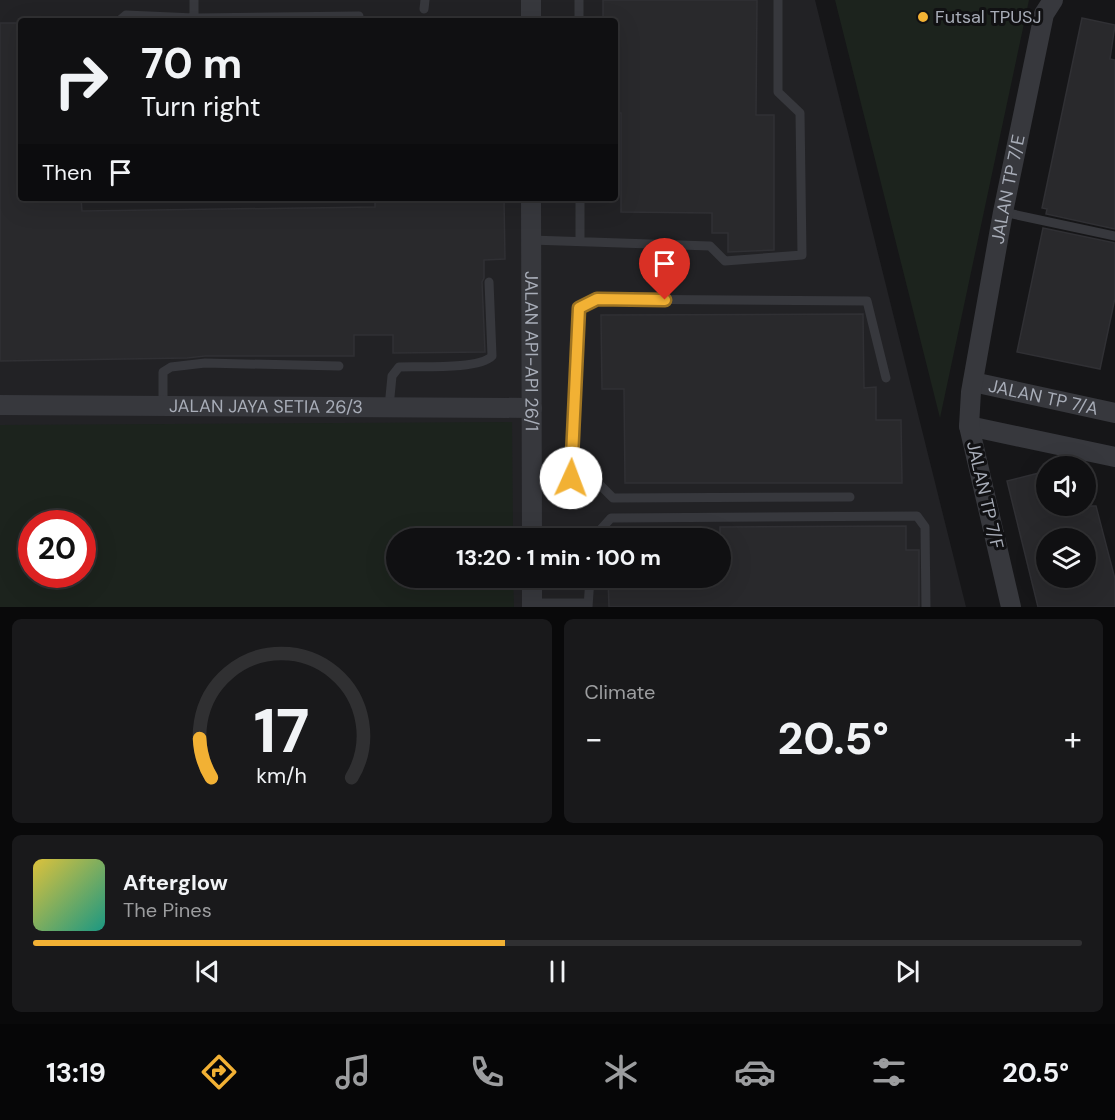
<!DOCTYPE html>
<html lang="en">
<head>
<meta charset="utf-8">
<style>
	body { margin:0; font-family:"DM Sans",sans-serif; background:#19191b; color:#f1f3f6; height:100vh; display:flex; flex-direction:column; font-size:22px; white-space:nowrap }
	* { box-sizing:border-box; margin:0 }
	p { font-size:20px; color:#9c9d9f }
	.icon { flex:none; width:33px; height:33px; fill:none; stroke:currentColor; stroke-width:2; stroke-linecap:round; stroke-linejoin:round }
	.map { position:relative; height:607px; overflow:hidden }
	.sheet { display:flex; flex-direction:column; gap:12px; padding:12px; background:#09090a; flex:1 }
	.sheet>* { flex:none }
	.banner { position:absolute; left:18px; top:18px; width:600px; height:183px; border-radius:6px; box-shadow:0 6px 24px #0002,0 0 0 2px #303032; background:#101012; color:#f1f3f6; overflow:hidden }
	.fabs { position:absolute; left:1036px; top:456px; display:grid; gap:12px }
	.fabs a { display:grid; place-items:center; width:60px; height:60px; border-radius:50%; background:#101012; box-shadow:0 6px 24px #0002,0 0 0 2px #303032; font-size:30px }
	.speed { position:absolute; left:18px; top:510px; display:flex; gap:12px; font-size:30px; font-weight:700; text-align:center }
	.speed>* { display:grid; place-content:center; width:78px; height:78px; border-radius:50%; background:#101012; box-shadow:0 6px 24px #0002,0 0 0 2px #303032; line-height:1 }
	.speed .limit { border:9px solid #d22; background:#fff; color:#111 }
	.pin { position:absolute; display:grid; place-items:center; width:51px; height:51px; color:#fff; margin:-62px -26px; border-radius:50% 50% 50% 0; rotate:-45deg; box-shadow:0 0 6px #0007 }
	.pin .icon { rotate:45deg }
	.me { position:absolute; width:66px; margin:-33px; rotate:2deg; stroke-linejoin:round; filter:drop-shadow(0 0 4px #0008) }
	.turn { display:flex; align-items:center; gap:21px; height:126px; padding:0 24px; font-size:27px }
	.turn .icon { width:78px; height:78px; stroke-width:2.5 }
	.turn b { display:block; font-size:42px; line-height:51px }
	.then { display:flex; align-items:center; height:57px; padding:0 24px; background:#0003; gap:12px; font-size:22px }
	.big { font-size:45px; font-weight:700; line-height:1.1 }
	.sheet .widget { flex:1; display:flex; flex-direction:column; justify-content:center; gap:9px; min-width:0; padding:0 21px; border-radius:9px; background:#19191b }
	.sheet .dial { align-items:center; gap:0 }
	.dial svg { height:156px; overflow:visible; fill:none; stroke:#303032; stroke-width:7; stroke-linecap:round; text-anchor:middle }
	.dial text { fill:#f1f3f6; stroke:none }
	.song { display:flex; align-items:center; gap:18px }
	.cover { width:72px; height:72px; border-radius:9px; background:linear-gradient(135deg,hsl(50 70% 55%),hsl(170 70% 35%)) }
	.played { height:6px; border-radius:3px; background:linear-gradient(90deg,#f2b134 45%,#303032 45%) }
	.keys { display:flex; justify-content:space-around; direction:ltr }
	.heat { display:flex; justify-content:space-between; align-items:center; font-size:33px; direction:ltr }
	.sheet .tiles { flex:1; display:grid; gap:12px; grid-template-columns:1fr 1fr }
	.widget:last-child { grid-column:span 2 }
	.trip { position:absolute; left:386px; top:528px; width:345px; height:60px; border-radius:30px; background:#101012; box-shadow:0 6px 24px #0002,0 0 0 2px #303032; font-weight:700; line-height:60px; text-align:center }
	.tab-bar { display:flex; height:96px; justify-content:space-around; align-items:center; background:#060607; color:#9c9d9f }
	.tab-bar .icon { width:42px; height:42px }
	.tab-bar .on { color:#f2b134 }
	.tab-bar b { font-size:27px; color:#f1f3f6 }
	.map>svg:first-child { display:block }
	.built { fill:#222225; fill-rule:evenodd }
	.green { fill:#1c231d; fill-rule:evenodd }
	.building { fill:#29292c; stroke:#303034; stroke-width:1.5; fill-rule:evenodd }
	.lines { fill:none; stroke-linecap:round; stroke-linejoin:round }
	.service { stroke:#37383d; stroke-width:9 }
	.minor { stroke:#37383d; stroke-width:20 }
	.route-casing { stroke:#9d7322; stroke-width:15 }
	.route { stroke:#f2b134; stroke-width:10 }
	.poi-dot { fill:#f2b134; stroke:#111113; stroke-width:2 }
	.labels { text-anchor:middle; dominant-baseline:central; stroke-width:6; stroke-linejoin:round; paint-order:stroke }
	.poi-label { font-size:18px; fill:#a8adb8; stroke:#111113; text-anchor:start }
	.street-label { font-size:18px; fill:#a8adb8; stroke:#111113 }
</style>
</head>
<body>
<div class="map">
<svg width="1115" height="607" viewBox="0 0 1115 607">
	<rect width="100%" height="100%" fill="#161618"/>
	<path class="built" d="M0 0H815L966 607H0ZM21 21H615V198H21ZM32 524H82V574H32ZM396 538H720V578H396Z"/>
	<path class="green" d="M835 0H1029L940 418Z
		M512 422 513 538H396V578H513L514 607H0V425ZM32 524H82V574H32Z"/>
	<path class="building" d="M603 0H757L756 115H774V250L728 252V233H712V213L621 212V113H615V21H603Z
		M1082 18 1115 25 1110 59 1115 60V229L1046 214 1047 209 1042 208Z
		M0 23H21V198H81L82 211 375 207V198H504L505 259 484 260V278L482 282 485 352 393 353V335H354V356H205L187 358 0 361Z
		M1043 228 1115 243V298L1100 369 1017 352Z
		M863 314 864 388 876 387V420H901L902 483H625L624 389H602L601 315Z
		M1043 472 1047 488V508L1057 506H1096L1115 579V607H1038L1007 481ZM1047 538H1086V578H1047Z
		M906 526V550H919V607H609L608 578H720V527Z"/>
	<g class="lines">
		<path class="service" d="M579 0V21
			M424 9 425 0
			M119 21 126 15 194 18 359 16V21
			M194 21V0
			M580 198V241
			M1003 212 1115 236
			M531 240 710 246 725 261 802 255 800 113 778 92V0
			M163 406V372L171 367 205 363 339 366
			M389 407 392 376 399 367C419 366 479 370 492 356L489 282
			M532 478H593L613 498 850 497
			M571 478 579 308 597 299 867 301 886 378
			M593 538 611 518 917 516 925 527 926 607
			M532 603H588
			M588 607 590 578"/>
		<g class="minor">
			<path d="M531 0V21"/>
			<path id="s1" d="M531 198 532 538"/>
			<path id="s2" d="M973 382 1115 413"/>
			<path id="s3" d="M0 405 532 408"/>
			<path d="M969 426 1115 457"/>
			<path d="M532 578V607"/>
			<path id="s4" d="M1011 607 969 426 971 392 1003 212 1044 14 1053 0"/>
		</g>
	</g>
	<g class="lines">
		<g class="route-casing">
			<path id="route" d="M571 478 579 308 597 299 665 300"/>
		</g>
		<use href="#route" class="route"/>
	</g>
	<circle class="poi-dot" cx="923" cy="17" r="6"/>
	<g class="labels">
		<g class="poi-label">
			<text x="935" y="17">Futsal TPUSJ</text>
		</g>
		<g class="street-label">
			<text stroke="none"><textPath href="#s4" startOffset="426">JALAN TP 7/E</textPath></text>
			<text stroke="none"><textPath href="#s1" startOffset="153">JALAN API-API 26/1</textPath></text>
			<text stroke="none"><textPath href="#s2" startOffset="72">JALAN TP 7/A</textPath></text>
			<text stroke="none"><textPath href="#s3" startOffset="266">JALAN JAYA SETIA 26/3</textPath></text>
			<text transform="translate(985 495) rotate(77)">JALAN TP 7/F</text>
		</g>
	</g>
</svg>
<div class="fabs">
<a><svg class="icon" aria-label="sound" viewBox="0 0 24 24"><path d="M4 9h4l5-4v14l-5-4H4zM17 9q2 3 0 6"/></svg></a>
<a><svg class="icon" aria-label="layers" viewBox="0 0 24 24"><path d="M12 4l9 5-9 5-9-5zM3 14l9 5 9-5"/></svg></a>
</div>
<div class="speed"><div class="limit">20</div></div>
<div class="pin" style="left:665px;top:300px;background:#d93025"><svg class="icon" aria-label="arrive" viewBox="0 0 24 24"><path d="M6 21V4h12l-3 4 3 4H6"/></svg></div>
<svg class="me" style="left:571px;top:478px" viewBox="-20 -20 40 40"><circle r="19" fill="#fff"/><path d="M0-13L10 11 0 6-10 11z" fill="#f2b134"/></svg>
<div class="trip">13:20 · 1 min · 100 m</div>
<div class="banner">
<div class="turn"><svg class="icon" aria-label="right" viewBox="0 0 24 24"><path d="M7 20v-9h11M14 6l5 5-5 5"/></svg><div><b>70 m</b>Turn right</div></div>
<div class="then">Then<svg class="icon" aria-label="arrive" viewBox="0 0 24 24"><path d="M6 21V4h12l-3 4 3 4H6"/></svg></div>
</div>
</div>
<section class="sheet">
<div class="tiles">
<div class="widget dial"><svg viewBox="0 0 100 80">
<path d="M14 69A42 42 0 1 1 86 69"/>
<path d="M14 69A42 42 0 0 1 8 49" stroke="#f2b134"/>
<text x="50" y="56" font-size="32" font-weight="700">17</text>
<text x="50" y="72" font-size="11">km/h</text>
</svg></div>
<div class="widget"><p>Climate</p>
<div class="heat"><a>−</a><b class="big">20.5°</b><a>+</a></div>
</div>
<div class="widget">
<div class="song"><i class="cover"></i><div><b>Afterglow</b><p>The Pines</p></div></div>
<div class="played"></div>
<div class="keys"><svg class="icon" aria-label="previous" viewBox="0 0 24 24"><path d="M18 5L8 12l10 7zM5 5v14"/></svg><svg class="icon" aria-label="pause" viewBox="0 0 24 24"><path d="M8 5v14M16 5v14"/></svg><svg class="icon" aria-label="next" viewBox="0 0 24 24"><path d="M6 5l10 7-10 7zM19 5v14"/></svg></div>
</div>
</div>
</section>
<nav class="tab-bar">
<b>13:19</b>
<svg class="icon on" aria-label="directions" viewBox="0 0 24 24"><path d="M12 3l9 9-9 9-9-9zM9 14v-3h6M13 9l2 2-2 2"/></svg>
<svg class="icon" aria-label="music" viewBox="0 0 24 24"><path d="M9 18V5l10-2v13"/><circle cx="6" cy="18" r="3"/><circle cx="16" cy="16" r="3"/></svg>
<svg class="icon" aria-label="phone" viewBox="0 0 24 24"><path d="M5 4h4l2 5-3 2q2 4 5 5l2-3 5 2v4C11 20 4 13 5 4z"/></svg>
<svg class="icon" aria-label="climate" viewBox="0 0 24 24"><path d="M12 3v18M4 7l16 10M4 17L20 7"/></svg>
<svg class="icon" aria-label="car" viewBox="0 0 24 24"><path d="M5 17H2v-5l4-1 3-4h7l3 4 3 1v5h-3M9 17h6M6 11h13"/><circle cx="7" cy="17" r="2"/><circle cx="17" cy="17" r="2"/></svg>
<svg class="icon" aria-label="filters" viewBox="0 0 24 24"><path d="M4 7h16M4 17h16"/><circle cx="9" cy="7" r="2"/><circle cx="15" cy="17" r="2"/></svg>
<b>20.5°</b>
</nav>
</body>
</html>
